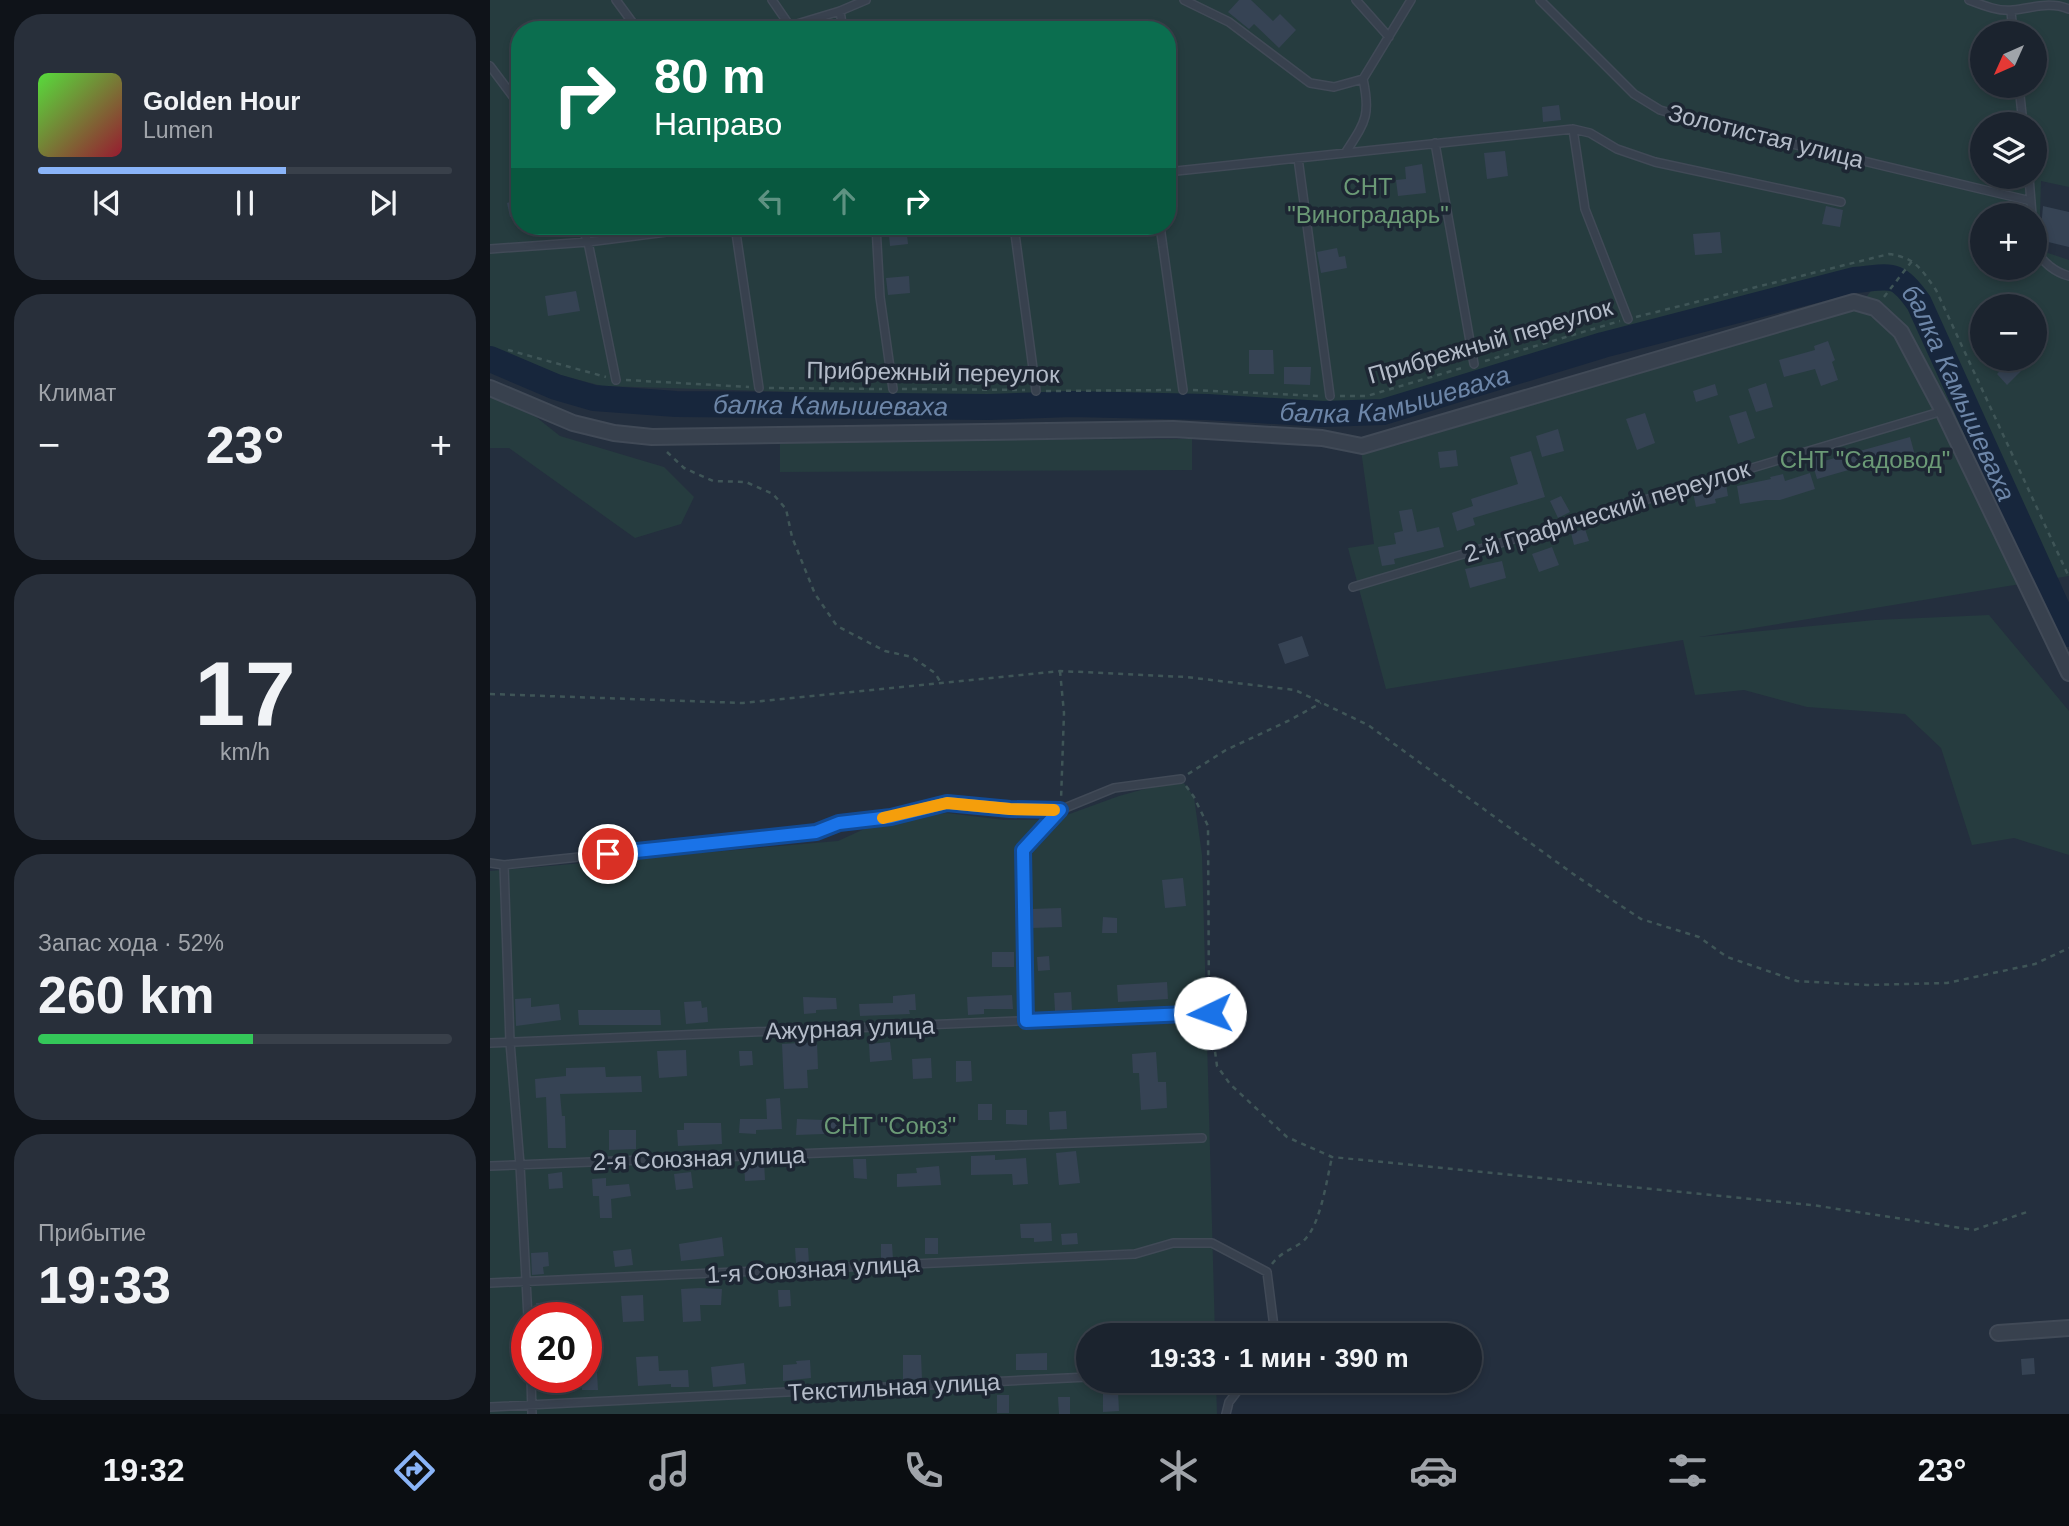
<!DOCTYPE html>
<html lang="ru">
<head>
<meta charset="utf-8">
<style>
	body { margin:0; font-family:Helvetica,sans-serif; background:#282f3a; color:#f1f3f6; height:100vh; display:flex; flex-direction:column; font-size:26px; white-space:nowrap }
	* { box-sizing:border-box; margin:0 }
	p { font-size:23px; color:#a0a4aa }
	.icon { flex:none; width:38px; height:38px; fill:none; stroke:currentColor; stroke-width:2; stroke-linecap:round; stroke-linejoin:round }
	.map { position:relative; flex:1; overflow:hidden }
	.sheet { display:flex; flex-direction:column; gap:14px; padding:14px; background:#0f1319; width:490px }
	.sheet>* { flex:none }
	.hud { position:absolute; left:21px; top:21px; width:665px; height:214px; border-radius:28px; box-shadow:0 4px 10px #0003,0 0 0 2px #39404a; background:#0b6e4f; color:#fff; overflow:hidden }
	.needle { width:46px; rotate:225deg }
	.fabs { position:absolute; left:1480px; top:21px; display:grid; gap:14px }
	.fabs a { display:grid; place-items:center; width:77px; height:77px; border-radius:50%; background:#1b232e; box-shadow:0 4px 10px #0003,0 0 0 2px #39404a; font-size:35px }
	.speed { position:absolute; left:21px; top:1302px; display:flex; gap:14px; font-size:35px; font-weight:700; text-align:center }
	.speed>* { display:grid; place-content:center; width:91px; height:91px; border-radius:50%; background:#1b232e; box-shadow:0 4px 10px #0003,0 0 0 2px #39404a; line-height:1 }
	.speed .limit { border:10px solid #d22; background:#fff; color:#111 }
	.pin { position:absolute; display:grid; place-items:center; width:60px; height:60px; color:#fff; margin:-30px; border:4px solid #fff; border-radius:50%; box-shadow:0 2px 7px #0007 }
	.me { position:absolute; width:77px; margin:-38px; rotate:267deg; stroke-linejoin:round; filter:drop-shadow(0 0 5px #0008) }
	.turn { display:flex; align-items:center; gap:24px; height:147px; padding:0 28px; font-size:32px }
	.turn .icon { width:91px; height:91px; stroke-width:2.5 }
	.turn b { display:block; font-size:49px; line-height:60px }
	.lanes { display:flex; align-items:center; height:66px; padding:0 28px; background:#0003; justify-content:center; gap:35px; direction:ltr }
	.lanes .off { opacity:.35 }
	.big { font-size:52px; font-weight:700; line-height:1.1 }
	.sheet .card { flex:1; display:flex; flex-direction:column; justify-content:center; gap:10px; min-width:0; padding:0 24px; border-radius:28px; background:#282f3a }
	.sheet .dial { align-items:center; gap:0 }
	.dial b { font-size:91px; line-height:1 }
	.song { display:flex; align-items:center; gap:21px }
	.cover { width:84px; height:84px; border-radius:10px; background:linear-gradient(135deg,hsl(110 70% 55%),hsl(350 70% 35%)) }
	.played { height:7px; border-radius:4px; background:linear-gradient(90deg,#8ab4f8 60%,#39404a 60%) }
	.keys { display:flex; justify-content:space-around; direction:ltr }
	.heat { display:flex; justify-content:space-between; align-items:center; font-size:38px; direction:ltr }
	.charge { height:10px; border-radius:5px; background:linear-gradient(90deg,#34c759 52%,#39404a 0) }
	.trip { position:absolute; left:586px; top:1323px; width:406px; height:70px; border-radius:35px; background:#1b232e; box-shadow:0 4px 10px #0003,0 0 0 2px #39404a; font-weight:700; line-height:70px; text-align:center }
	.tab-bar { display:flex; height:112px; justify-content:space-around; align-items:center; background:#0b0e12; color:#a0a4aa }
	.tab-bar .icon { width:49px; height:49px }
	.tab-bar .current { color:#8ab4f8 }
	.tab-bar b { font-size:32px; color:#f1f3f6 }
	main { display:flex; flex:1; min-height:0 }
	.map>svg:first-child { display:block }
	.green { fill:#263c3f; fill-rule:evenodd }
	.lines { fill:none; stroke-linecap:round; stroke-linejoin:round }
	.river { stroke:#17263c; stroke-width:26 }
	.building { fill:#364354 }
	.service-casing { stroke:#414a57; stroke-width:10 }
	.minor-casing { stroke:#414a57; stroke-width:18 }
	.path { stroke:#3f5557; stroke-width:2.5; stroke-dasharray:5 5; stroke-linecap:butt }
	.service { stroke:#38414e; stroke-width:7 }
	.minor { stroke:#38414e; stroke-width:14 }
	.route-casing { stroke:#114b97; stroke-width:18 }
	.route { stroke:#1a73e8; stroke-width:12 }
	.slow { stroke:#f59e0b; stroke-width:12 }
	.labels { text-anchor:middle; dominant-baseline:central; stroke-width:7; stroke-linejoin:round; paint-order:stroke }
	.street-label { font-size:24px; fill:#b4bcc9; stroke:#1d2633 }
	.park-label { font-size:24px; fill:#6b9a76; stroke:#1d2633 }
	.water-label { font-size:26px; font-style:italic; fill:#6d86a8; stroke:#1d2633 }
</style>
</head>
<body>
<main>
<section class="sheet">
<div class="card">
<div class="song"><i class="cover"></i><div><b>Golden Hour</b><p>Lumen</p></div></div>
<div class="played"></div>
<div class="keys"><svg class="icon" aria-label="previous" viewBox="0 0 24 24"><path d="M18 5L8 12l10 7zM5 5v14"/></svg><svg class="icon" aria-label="pause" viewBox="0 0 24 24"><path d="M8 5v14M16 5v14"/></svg><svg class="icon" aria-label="next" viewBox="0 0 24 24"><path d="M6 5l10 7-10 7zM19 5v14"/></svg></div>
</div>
<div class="card"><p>Климат</p>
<div class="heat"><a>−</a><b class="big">23°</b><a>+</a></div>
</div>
<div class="card dial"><b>17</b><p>km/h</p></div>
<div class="card"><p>Запас хода · 52%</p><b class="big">260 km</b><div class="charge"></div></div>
<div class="card"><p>Прибытие</p><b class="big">19:33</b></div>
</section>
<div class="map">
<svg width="1579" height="1414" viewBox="0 0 1579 1414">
	<rect width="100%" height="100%" fill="#242f3e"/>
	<path class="green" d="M0 0H1579V187L1551 181 1549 250 1579 260V576L1209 637 1385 620 1499 615 1579 711V855L1524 838 1482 845 1451 748 1415 714 1317 707 1254 690 1205 695 1193 640 896 689 858 548 884 544 871 450 908 445 1371 304 1395 272 892 402 832 408 112 386 70 375 0 347ZM30 30H677V226H30ZM1493 33H1545V86H1493ZM1493 124H1545V177H1493ZM1493 215H1545V268H1493ZM1493 306H1545V359H1493Z
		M0 396 46 417 70 436 174 467 204 497 191 524 145 538 19 448H0Z
		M702 439V470L290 472V440Z
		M691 779 704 797 712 855 725 1335H598V1381H726L727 1414H0V871L348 841 394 820 457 813 514 820H563L629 796ZM37 1318H96V1377H37Z"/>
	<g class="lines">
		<path class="river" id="s1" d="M0 359 66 387 104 398 186 404 498 407 581 404 717 407 833 414 893 412 1113 345 1364 280C1401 277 1406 270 1429 303L1579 634"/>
	</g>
	<path class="building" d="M749 0H761L783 21 790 14 806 30 789 48 764 24 759 29 738 12Z
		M1069 105 1071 120 1053 122 1052 107Z
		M1015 151 1018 176 997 179 994 153Z
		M932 164 936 193 908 196 906 180 916 179 915 167Z
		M30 199V214L20 217 17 203Z
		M1336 206 1353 210 1350 227 1332 224Z
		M1553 206 1579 212V247L1550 240Z
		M398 226H416L418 244 400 246Z
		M1230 232 1232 253 1205 255 1203 234Z
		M847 248 849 257 855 256 857 268 831 273 827 252Z
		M419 276 420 293 398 295 396 278Z
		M86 291 90 311 58 316 55 296Z
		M1338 341 1345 360 1342 362 1348 380 1331 386 1325 369 1294 377 1289 360 1325 350 1324 346Z
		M759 350H783L784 374H759Z
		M1520 360 1531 371 1517 385 1507 374Z
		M794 367H821L820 385 794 384Z
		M1276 383 1283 407 1266 412 1258 389Z
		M1225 384 1228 395 1206 402 1203 391Z
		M1256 411 1265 438 1248 444 1239 416Z
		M1155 413 1165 443 1147 450 1136 419Z
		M1068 429 1074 451 1052 457 1046 436Z
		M1420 437 1426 459 1413 463 1412 459 1377 468 1376 465 1327 479 1321 458 1332 455 1334 461Z
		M966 450 968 466 950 468 948 452Z
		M1041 451 1055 497 983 518 985 525 967 531 962 513 983 506 981 499 1028 484 1020 457Z
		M1320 473 1325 489 1290 500H1276L1250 504 1247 486 1281 479 1280 477 1293 474 1295 481Z
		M1236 484 1238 496 1225 499 1226 503 1206 507 1203 492Z
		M1071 496 1080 512 1068 518 1060 501Z
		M922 509 927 532 949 527 954 547 904 559 905 564 892 566 888 547 906 544 904 533 913 531 909 511Z
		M1095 529 1099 541 1084 545 1081 533Z
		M1062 547 1069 565 1049 572 1042 554Z
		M1012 561 1016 578 980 588 975 569Z
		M812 636 819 656 795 664 788 644Z
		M693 878 696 906 675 908 672 880Z
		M571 908 572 927 541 928 540 909Z
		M613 917 627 918V933H612Z
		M502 952H524V967H502Z
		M559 956 560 970 548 971 547 957Z
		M677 982 678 999 628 1002 627 985Z
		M581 992 582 1010 565 1011 564 993Z
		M425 994 426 1010H419L420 1014 370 1016 369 1004 403 1003V996Z
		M522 995 523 1009H494V1014L478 1015 477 997Z
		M313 997 346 998 347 1009 326 1010V1013L314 1014Z
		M41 998V1007L69 1004 71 1020 26 1026 25 999Z
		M211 1001 212 1008 217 1007 218 1022 196 1024 194 1002Z
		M88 1010H170L171 1025H89Z
		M327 1042 328 1069 317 1070 318 1088 294 1089 292 1044Z
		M400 1042 402 1060 380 1062 379 1044Z
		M196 1050 197 1076 169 1078 167 1051Z
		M249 1051H262L263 1065 250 1066Z
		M666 1052 668 1082H676L677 1108 651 1110 649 1073H643L642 1054Z
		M441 1058 442 1078 423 1079 422 1059Z
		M466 1061H481L482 1081 466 1082Z
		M115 1067 116 1077 151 1076 152 1092 70 1094 72 1116H75L76 1148H58L56 1097 46 1098 45 1079 76 1076V1068Z
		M290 1098 292 1129 266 1130V1134L249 1133 250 1119H277L276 1099Z
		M488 1104H502V1120H488Z
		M516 1110H537V1125L516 1124Z
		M576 1111 577 1129 560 1130 559 1112Z
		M360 1115 361 1133 306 1135 307 1119 335 1120V1116Z
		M445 1121H459V1136H445Z
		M194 1123H231L232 1144 188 1146 187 1130H194Z
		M119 1130H146V1149L119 1150Z
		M586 1151 590 1183 569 1185 566 1153Z
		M505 1155V1160L536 1158 538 1184 523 1185 522 1174 481 1175V1156Z
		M363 1159H376L377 1179 364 1178Z
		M274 1161 275 1180 255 1181 254 1162Z
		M449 1166 451 1185 407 1187V1174L427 1173 426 1168Z
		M72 1172 73 1188 59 1189 58 1174Z
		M201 1172 203 1188 186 1190 184 1174Z
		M116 1178V1186L139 1184 141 1196 121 1199 122 1218H110L109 1196H103L102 1179Z
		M561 1223 562 1241 544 1242V1238H531L530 1224Z
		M587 1233 588 1244 572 1245 571 1234Z
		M232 1237 234 1256 191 1261 189 1244Z
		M435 1238H448V1254H435Z
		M391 1244H402L403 1259H391Z
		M305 1248H318L319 1263H306Z
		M141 1249 143 1265 125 1267 123 1251Z
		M58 1252 59 1266 53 1267 54 1274 42 1275 41 1253Z
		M209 1288 232 1289 231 1305H210L211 1321 193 1322 191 1289Z
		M288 1290H300L301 1306 289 1307Z
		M153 1295 154 1321 133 1322 131 1296Z
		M63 1302V1318H47L46 1303Z
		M557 1353V1370H526V1354Z
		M413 1355H431L432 1379 413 1380Z
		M168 1356 169 1371 198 1370 199 1387H181V1384L148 1386 146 1357Z
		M1544 1358 1545 1374 1532 1375 1531 1359Z
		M320 1360 321 1378 293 1381V1365L307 1364 306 1361Z
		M254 1363 256 1384 223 1387 221 1367Z
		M107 1373 108 1390H92L91 1377H96V1374Z
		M47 1377H67L68 1390 47 1389Z
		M628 1391 629 1411 613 1412V1392Z
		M507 1395H519V1413H507Z
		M568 1397H580V1414H569Z"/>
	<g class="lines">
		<g class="service-casing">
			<path id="service" d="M126 0 148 30
				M282 0 300 26
				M694 0 739 22 820 83 844 87 873 79
				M866 0 899 37
				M1050 0 1144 94 1170 110 1222 125 1541 201
				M1479 0C1492 5 1509 12 1523 10 1543 8 1559 1 1579 9
				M350 11 353 30
				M1521 11 1523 33
				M287 30 350 11 376 0
				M0 66 30 106
				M1529 86 1533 124
				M1083 129 1095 209 1138 319
				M945 143 984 364
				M856 152C875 122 881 116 873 79L921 0
				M808 158 840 396
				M677 172 1083 129 1100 133 1127 149 1165 162 1351 202
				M1539 177 1542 215
				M91 226 98 242 126 380
				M245 226 269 388
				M386 226 390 297 403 389
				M524 226 546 391
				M670 226 693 390
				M0 249 98 242 223 226
				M1545 251C1555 263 1564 272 1579 276
				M863 587 1453 411
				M0 863 14 865 326 832 349 823 402 817 457 803 520 809 570 810 624 788 691 779
				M14 865 20 1042 30 1165 38 1318
				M536 1021 533 850 570 810
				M0 1043 720 1013
				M0 1166 712 1138
				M0 1283 645 1254 683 1243H722L777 1272 785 1335
				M41 1377 42 1414
				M0 1407 598 1377
				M736 1414 739 1402 755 1381"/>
		</g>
		<g class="minor-casing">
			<path id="minor" d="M0 388 83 423 124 433 162 437 683 429 832 438 872 446 1364 302 1385 308 1411 332 1453 411 1579 673
				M1508 1333 1579 1328"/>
		</g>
		<path class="path" d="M1394 297 1422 261
			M1146 317 1399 254C1426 258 1431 269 1446 290L1579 577
			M18 350 116 377
			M995 361 1130 321
			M136 380 259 387
			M279 388 392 389
			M412 389 535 390
			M703 390 829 396
			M556 391 682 390
			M850 396H877L975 367
			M177 452 194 468 223 481 256 482 283 494 296 509 302 537 325 594 347 626 395 651 422 657 445 673 451 683
			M570 671 574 713 571 800
			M0 694 253 703 570 671 696 677 805 690 878 725 1086 876 1151 919 1209 937 1237 957 1307 981 1377 985 1457 983 1545 964 1579 948
			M698 774 736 750 798 721 831 703
			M696 786 704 797 718 826 719 1005
			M721 1022 727 1066 740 1084 797 1137 842 1157 1322 1205 1484 1230 1540 1211
			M782 1264C793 1249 809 1248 817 1237 831 1220 837 1179 842 1157
			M680 1381 739 1383"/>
		<use href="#service" class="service"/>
		<use href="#minor" class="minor"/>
	</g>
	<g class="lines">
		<g class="route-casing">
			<path id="route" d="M118 854 326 832 349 823 401 817 457 803 520 809 570 810 533 850 536 1021 720 1013"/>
		</g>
		<use href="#route" class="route"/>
		<path class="slow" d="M393 818 457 803 520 809 564 810"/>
	</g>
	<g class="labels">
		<g class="street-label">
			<text transform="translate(1276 136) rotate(14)">Золотистая улица</text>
			<text transform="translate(1000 341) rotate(-16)">Прибрежный переулок</text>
			<text transform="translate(443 372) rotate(1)">Прибрежный переулок</text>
			<text transform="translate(1117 511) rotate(-17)">2-й Графический переулок</text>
			<text transform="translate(360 1028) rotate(-2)">Ажурная улица</text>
			<text transform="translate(209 1158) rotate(-2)">2-я Союзная улица</text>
			<text transform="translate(323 1269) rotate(-3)">1-я Союзная улица</text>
			<text transform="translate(404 1387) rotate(-3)">Текстильная улица</text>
		</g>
		<g class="park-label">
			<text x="878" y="186">СНТ<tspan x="878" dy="28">"Виноградарь"</tspan></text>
			<text x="1375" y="459">СНТ "Садовод"</text>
			<text x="400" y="1125">СНТ "Союз"</text>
		</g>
		<g class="water-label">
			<text stroke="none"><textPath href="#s1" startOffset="915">балка Камышеваха</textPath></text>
			<text stroke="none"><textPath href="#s1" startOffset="1564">балка Камышеваха</textPath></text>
			<text stroke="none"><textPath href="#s1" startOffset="348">балка Камышеваха</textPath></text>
		</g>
	</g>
</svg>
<div class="fabs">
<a><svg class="needle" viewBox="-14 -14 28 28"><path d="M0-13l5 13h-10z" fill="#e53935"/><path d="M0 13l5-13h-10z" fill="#a0a4aa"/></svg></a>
<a><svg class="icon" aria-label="layers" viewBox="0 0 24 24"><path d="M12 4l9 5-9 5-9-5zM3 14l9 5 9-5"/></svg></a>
<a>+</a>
<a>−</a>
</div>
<div class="speed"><div class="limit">20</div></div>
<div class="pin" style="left:118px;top:854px;background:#d93025"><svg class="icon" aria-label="arrive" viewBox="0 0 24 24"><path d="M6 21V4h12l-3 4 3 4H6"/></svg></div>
<svg class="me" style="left:720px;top:1013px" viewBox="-20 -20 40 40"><circle r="19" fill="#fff"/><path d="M0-13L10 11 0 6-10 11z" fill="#1a73e8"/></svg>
<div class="trip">19:33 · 1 мин · 390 m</div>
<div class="hud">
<div class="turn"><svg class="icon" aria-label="right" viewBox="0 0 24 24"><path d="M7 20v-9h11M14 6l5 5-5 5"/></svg><div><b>80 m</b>Направо</div></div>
<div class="lanes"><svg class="icon off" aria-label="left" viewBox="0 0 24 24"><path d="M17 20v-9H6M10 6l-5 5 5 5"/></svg><svg class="icon off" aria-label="ahead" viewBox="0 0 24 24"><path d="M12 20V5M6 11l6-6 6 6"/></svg><svg class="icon" aria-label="right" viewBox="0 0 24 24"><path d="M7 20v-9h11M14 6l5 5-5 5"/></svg></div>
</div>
</div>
</main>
<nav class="tab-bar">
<b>19:32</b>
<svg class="icon current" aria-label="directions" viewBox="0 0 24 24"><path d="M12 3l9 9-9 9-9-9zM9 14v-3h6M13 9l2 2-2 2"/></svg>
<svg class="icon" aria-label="music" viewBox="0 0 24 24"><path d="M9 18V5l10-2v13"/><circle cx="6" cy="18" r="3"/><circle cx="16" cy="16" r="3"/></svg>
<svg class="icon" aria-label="phone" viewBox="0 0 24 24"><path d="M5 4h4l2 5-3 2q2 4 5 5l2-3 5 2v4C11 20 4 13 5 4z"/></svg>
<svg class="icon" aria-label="climate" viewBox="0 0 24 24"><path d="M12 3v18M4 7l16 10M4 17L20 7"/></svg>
<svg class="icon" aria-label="car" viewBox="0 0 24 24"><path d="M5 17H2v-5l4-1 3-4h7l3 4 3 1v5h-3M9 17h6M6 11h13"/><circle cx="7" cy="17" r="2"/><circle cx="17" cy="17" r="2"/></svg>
<svg class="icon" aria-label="filters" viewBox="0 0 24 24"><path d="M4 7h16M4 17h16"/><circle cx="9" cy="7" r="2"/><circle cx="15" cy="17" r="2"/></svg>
<b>23°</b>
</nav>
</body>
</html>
